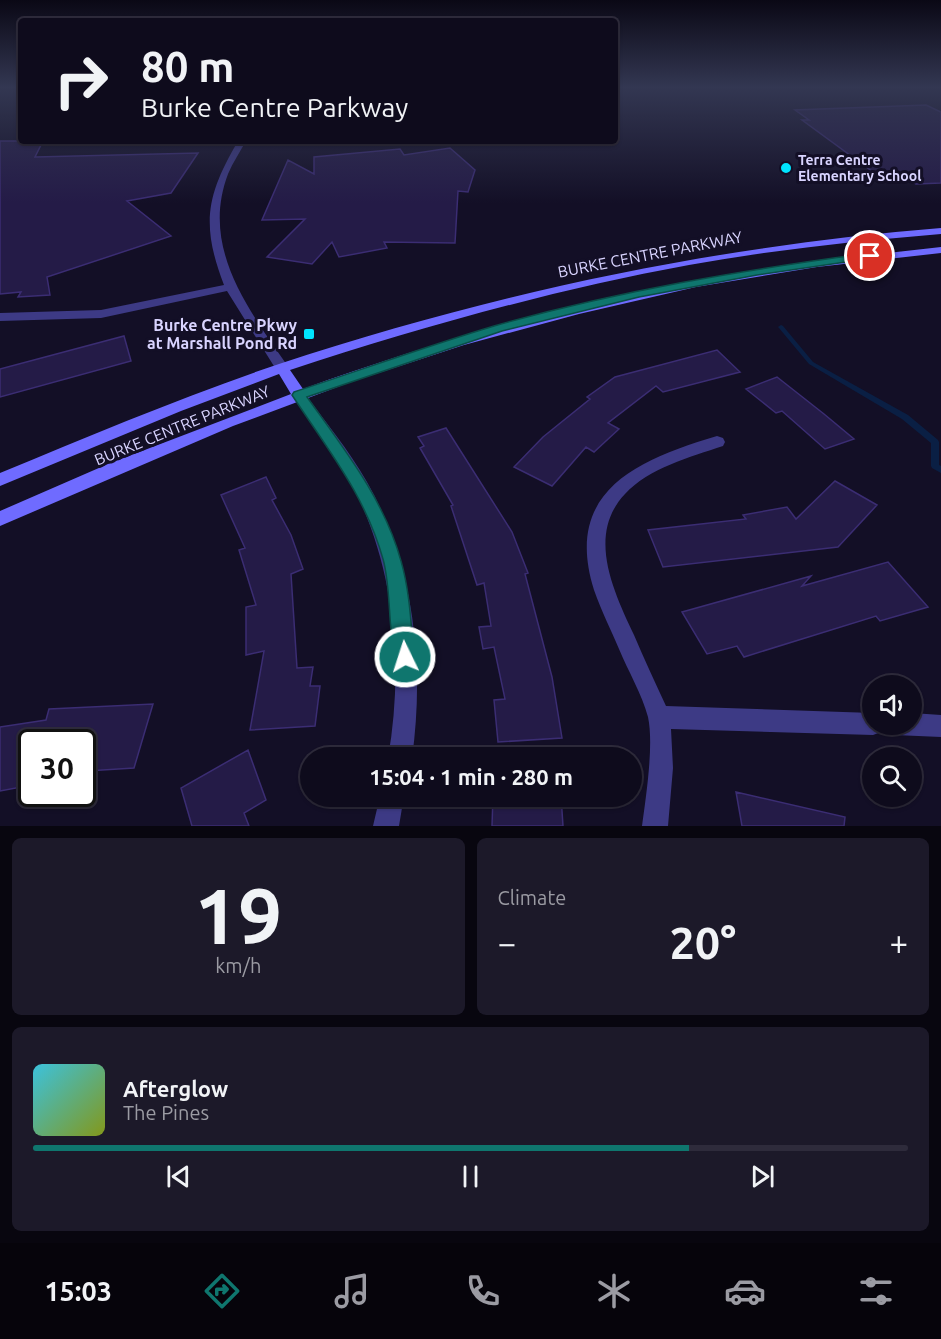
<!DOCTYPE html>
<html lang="en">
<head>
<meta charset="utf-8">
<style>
	body { margin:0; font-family:Ubuntu,sans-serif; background:#1c1929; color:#f1f3f6; height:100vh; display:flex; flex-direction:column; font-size:22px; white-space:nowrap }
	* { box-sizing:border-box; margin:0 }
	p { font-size:20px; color:#9b9ba3 }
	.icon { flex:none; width:33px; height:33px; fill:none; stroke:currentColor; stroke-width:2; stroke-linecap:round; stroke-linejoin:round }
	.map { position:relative; height:826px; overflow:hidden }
	.side { display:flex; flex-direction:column; gap:12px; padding:12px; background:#08060f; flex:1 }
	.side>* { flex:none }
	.banner { position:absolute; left:18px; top:18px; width:600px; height:126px; border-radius:6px; box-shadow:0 2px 4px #0004,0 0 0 2px #2e2b3b; background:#0e0b1c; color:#f1f3f6; overflow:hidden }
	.tools { position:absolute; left:862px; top:675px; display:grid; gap:12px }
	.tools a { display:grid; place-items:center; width:60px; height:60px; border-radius:50%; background:#0e0b1c; box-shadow:0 2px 4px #0004,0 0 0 2px #2e2b3b; font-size:30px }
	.speed { position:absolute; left:18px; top:729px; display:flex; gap:12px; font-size:30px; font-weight:700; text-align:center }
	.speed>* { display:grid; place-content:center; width:78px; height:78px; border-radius:50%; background:#0e0b1c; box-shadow:0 2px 4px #0004,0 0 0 2px #2e2b3b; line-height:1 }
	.speed .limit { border:3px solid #111; border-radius:9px; background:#fff; color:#111 }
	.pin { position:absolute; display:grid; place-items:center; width:51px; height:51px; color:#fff; margin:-26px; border:3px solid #fff; border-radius:50%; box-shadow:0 2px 6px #0007 }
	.me { position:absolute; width:66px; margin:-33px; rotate:356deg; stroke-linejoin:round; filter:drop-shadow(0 0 4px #0008) }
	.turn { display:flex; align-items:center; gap:21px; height:126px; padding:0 24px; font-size:27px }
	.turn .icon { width:78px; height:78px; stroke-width:2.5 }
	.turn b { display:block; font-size:42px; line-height:51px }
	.big { font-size:45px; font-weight:700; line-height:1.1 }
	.side .tile { flex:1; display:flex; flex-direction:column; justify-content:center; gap:9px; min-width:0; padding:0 21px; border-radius:9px; background:#1c1929 }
	.side .dial { align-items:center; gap:0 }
	.dial b { font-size:78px; line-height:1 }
	.song { display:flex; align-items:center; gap:18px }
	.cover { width:72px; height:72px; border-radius:9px; background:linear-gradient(135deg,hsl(190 70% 55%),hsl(70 70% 35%)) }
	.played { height:6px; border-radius:3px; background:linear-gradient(90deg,#0f766e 75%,#2e2b3b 75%) }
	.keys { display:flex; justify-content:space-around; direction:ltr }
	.heat { display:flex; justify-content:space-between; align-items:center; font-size:33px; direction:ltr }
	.side .tiles { flex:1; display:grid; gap:12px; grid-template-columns:1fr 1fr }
	.tile:last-child { grid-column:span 2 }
	.trip { position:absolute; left:300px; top:747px; width:342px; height:60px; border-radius:30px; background:#0e0b1c; box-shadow:0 2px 4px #0004,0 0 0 2px #2e2b3b; font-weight:700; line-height:60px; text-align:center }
	.tabs { display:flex; height:96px; justify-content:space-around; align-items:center; background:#06040b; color:#9b9ba3 }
	.tabs .icon { width:42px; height:42px }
	.tabs .current { color:#0f766e }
	.tabs b { font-size:27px; color:#f1f3f6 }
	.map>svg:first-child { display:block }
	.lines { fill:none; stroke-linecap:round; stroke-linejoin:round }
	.stream { fill:#0a1f44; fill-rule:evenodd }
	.building { fill:#241b47; stroke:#3b2d73; stroke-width:1.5 }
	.minor { fill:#3d3a85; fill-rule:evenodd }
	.secondary { fill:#6f6bff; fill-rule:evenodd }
	.route { fill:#0f766e; stroke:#0a4d48; stroke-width:1.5 }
	.poi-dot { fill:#00e5ff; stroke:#130f26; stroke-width:2 }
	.labels { text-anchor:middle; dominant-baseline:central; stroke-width:6; stroke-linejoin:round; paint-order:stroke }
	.far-poi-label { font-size:14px; font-weight:bold; fill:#d9d4ff; stroke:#130f26; text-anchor:start }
	.street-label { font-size:16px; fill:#d9d4ff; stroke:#130f26 }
	.poi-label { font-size:16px; font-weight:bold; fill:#d9d4ff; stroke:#130f26; text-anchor:end }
</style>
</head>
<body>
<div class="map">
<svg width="941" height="826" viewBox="0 0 941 826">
	<rect width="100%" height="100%" fill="#130f26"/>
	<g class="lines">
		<path class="stream" d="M781 325 783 326 813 362 908 415 938 440 939 442V465L941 466V473L932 468 931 466V443L902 419 809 364 779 328 778 327Z"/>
	</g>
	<path class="building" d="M926 105 941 112V183L916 184 908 180H884L802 120H809L795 110Z
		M0 141H43L35 157 198 153 171 193 127 201 171 236 47 277 50 295 18 297 21 292 0 294Z
		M450 148 475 170 468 192 458 191 455 243 384 242 387 248 339 257 332 242 312 264 267 257 305 219 262 220 288 160 314 174V157L400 149 404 155Z
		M124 336 131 361 0 397V369Z
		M717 350 740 372 663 392 656 386 608 423 619 429 594 452 586 447 552 486 514 467 543 437 590 399 587 397 615 377Z
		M777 377 824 414 854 439 825 449 782 411 776 413 746 389Z
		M446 428 512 532 528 573 525 574 552 677 562 738 498 742 494 700 505 699 494 647 483 649 479 627 491 626 484 583 477 585 451 506 453 505 420 448 424 446 418 437Z
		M266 477 276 498 272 500 291 535 303 569 291 574 297 668 313 667 310 686H320L315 726 250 730 264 651 246 655V607L256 605 239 550 245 548 221 495Z
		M835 481 877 505 838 547 663 567 648 530 746 519 743 515 787 507 796 519Z
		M888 562 928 607 880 621 876 616 744 657 737 646 707 654 682 612 811 576 802 586Z
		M153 704 134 768 87 771 91 760H82V742H32V785L0 791V727L46 720 49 709Z
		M248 750 266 800 244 813 249 826H192L181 788Z
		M736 792 845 817 844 826H742Z
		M493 796H561L563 826H492Z"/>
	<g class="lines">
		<path class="minor" d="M238 141H246C240 152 233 162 228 174 200 248 249 310 289 368L287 371H277L227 291 101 318 0 321V313L101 310 224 285C201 225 206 196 238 141Z
			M299 390 304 392C325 422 349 450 367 482 414 565 425 664 412 758H388C404 666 395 570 353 486 336 454 311 426 292 395Z
			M717 436 723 438 725 442 723 446C690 457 649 468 625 494 586 535 614 592 634 635 644 659 655 682 666 706L873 713V724H912V713L941 715V737L895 735 887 732 884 725 881 732 873 735 671 729 673 768 668 826H642C646 796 654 745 648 717 642 694 628 671 619 649 611 630 601 610 594 590 563 491 637 460 717 436Z
			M380 796H404L399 826H373Z"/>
		<path class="secondary" d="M941 228V234C857 241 772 250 689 265 553 290 421 327 290 370L303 389C431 343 564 305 697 280 778 265 859 256 941 247V253L817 267 696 287 579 314 464 345 348 383 233 426 0 526V511L108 464 291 394 279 374 181 411 0 486V473C92 435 184 396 279 364 499 292 710 247 941 228Z"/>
	</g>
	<linearGradient id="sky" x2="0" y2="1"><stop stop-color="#0a0815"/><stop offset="0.43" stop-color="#333752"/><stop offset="1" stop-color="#333752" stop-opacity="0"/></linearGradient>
	<rect width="941" height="203" fill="url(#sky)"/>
	<path class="route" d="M870 253 875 256 873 258 757 275 639 297 502 331 307 397C344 449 384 499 401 561 410 592 411 625 414 657L412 664 405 666 398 664C387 639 392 590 383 559 365 495 328 450 292 395L294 392C361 370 427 346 494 326 617 291 743 270 870 253Z"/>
	<g class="poi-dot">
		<circle cx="786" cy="168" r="6"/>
		<rect x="303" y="328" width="12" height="12" rx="3"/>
	</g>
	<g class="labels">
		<g class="far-poi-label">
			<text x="798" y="160">Terra Centre<tspan x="798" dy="16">Elementary School</tspan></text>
		</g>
		<g class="street-label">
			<text transform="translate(650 254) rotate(-11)">BURKE CENTRE PARKWAY</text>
			<text transform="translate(182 425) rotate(-22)">BURKE CENTRE PARKWAY</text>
		</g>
		<g class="poi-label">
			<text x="297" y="325">Burke Centre Pkwy<tspan x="297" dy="18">at Marshall Pond Rd</tspan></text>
		</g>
	</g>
</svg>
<div class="tools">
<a><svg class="icon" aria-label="sound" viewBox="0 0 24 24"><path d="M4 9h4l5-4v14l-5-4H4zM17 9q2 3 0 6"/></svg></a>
<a><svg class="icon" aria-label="search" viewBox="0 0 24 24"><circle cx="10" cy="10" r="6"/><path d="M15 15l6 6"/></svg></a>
</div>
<div class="speed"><div class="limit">30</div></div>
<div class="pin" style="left:870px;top:256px;background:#d93025"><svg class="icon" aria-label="arrive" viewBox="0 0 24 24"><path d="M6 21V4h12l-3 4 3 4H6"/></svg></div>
<svg class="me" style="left:405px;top:657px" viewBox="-20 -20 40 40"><circle r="17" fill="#0f766e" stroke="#fff" stroke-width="3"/><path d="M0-11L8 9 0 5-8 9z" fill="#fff"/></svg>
<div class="trip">15:04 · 1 min · 280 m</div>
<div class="banner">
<div class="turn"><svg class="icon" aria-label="right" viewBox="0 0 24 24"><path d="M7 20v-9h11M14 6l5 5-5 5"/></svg><div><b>80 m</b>Burke Centre Parkway</div></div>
</div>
</div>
<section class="side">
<div class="tiles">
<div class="tile dial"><b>19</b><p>km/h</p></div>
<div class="tile"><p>Climate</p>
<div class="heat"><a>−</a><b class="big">20°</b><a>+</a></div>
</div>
<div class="tile">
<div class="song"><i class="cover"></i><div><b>Afterglow</b><p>The Pines</p></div></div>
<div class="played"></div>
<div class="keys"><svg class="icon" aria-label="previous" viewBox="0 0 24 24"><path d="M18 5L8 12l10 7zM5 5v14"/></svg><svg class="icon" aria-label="pause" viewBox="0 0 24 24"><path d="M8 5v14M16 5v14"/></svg><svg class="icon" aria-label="next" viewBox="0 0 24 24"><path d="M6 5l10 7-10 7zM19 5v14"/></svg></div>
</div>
</div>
</section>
<nav class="tabs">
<b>15:03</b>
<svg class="icon current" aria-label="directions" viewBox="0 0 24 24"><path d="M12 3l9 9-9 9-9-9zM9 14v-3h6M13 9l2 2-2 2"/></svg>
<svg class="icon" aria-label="music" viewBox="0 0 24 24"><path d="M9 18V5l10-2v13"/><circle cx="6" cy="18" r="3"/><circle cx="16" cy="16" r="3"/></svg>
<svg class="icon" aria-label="phone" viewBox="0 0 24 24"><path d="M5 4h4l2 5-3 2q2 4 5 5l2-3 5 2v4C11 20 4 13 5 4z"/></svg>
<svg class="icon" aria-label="climate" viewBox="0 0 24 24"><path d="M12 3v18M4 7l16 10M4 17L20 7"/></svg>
<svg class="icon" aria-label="car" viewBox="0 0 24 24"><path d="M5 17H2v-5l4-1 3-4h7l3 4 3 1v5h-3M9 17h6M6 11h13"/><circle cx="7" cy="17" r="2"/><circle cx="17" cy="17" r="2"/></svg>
<svg class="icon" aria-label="filters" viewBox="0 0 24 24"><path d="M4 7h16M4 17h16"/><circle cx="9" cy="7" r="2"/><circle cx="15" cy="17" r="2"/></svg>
</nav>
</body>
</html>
